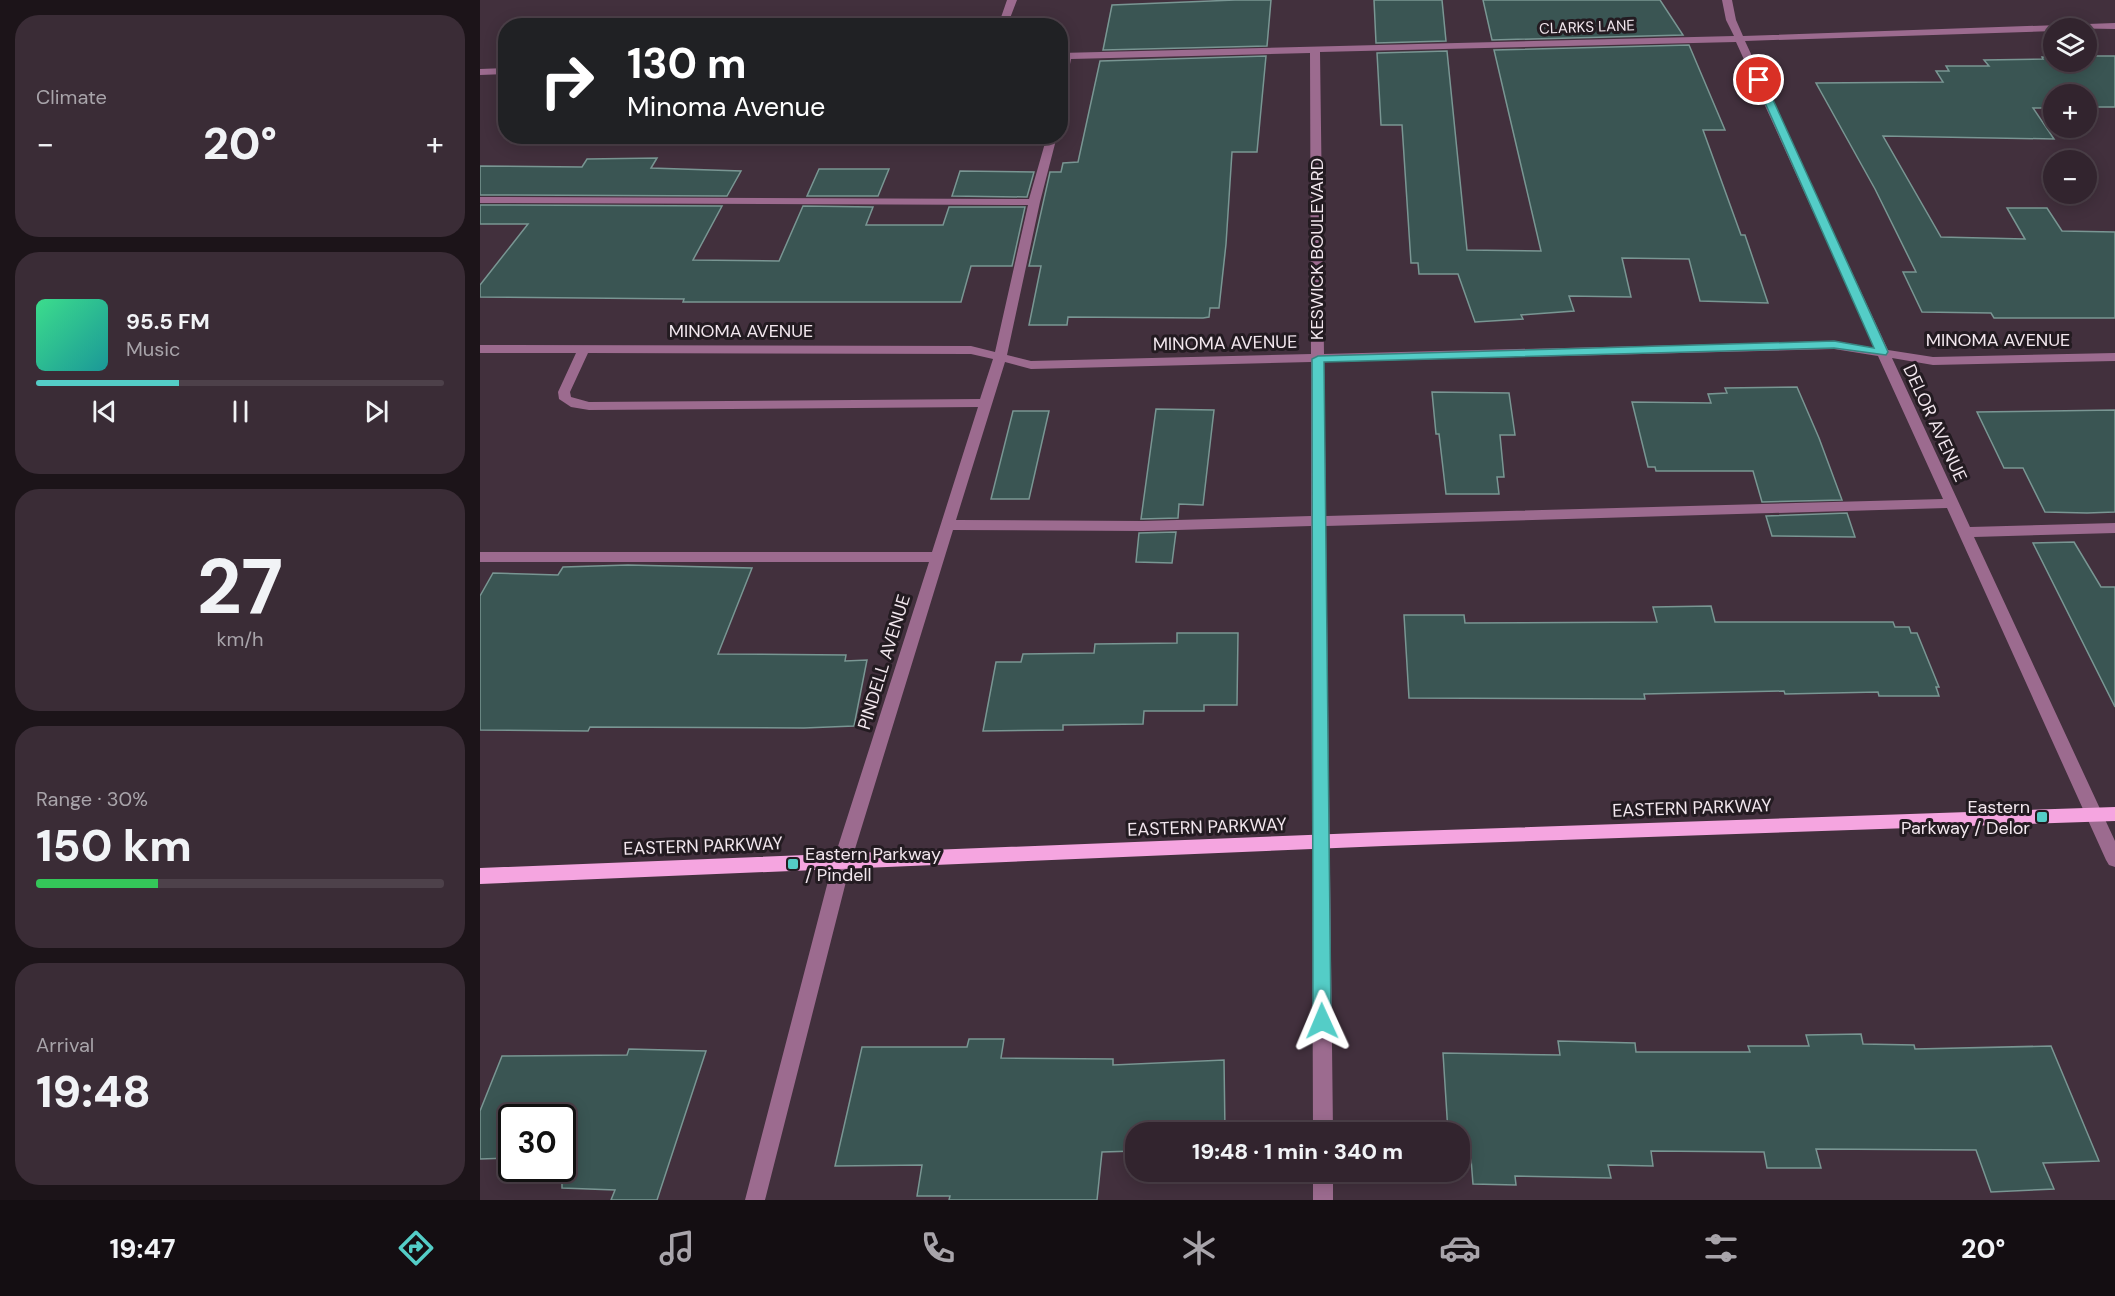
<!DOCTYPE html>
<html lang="en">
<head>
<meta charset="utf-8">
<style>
	body { margin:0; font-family:"DM Sans",sans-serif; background:#3a2c36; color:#f1f3f6; height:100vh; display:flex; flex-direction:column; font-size:22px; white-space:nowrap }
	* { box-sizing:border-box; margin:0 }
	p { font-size:20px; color:#a8a4aa }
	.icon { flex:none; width:33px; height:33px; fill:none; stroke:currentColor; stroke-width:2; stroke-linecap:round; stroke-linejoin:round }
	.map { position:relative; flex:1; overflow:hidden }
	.panel { display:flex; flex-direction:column; gap:15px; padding:15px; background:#1c1419; width:480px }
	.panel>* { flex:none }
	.top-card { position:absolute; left:18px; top:18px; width:570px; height:126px; border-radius:24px; box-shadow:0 3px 15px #0003,0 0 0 2px #4d414a; background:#202124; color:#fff; overflow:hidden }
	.buttons { position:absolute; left:1563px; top:18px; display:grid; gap:12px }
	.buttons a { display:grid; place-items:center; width:54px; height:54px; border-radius:50%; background:#32242e; box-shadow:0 3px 15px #0003,0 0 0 2px #4d414a; font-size:30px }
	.speed { position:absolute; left:18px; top:1104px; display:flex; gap:12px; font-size:30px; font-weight:700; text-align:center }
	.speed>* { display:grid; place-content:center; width:78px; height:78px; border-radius:50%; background:#32242e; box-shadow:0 3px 15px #0003,0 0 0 2px #4d414a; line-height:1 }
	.speed .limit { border:3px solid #111; border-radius:9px; background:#fff; color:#111 }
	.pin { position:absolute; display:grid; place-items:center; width:51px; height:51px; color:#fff; margin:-26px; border:3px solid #fff; border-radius:50%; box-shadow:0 2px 6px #0007 }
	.me { position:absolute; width:66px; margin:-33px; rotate:359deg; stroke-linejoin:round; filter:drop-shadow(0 0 4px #0008) }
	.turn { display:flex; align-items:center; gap:21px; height:126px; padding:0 30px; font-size:27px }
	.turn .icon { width:78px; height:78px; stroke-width:2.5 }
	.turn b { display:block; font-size:42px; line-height:51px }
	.big { font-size:45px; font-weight:800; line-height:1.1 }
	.panel .card { flex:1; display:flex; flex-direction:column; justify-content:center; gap:9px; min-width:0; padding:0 21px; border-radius:24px; background:#3a2c36 }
	.panel .dial { align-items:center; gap:0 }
	.dial b { font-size:78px; line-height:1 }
	.song { display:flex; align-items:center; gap:18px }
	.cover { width:72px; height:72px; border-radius:9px; background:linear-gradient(135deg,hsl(150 70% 55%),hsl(180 70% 35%)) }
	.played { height:6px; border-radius:3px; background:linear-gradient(90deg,#54cdc7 35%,#4d414a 35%) }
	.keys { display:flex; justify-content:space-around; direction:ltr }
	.heat { display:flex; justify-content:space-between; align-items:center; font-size:33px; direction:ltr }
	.charge { height:9px; border-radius:4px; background:linear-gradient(90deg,#34c759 30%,#4d414a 0) }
	.trip { position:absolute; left:645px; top:1122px; width:345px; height:60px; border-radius:24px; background:#32242e; box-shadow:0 3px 15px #0003,0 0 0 2px #4d414a; font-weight:800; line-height:60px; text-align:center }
	.tabs { display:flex; height:96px; justify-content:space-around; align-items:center; background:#140e12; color:#a8a4aa }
	.tabs .icon { width:42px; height:42px }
	.tabs .on { color:#54cdc7 }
	.tabs b { font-size:27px; color:#f1f3f6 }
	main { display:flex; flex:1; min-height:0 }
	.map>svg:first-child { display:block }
	.building { fill:#3a5553; stroke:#799693; stroke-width:1.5 }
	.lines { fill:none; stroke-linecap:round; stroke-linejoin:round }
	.minor { fill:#9c6b8f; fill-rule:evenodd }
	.major { fill:#f5a5e0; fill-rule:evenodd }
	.route { fill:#54cdc7; stroke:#378581; stroke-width:1.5 }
	.poi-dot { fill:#54cdc7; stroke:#231b21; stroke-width:2 }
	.labels { text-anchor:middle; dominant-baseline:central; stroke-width:6; stroke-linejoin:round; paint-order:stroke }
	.far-street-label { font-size:15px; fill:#f2e7ee; stroke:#231b21 }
	.street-label { font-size:18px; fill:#f2e7ee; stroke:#231b21 }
	.poi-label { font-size:18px; fill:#f2e7ee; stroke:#231b21; text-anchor:end }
</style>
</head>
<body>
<main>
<section class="panel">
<div class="card"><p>Climate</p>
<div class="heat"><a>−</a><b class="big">20°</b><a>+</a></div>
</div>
<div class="card">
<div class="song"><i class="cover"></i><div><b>95.5 FM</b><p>Music</p></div></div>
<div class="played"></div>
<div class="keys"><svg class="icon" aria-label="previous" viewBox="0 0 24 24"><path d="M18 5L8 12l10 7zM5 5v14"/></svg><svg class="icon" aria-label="pause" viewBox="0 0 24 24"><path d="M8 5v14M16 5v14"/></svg><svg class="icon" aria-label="next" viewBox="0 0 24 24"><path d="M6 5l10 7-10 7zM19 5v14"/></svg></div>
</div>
<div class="card dial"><b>27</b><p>km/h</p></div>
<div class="card"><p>Range · 30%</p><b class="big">150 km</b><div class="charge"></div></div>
<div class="card"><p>Arrival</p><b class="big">19:48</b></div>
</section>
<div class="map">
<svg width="1635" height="1200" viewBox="0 0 1635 1200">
	<rect width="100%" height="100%" fill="#42303d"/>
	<path class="building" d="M755 0H791L787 46 623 50 632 5Z
		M894 0H962L966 41 896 43Z
		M1003 0H1180L1203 35 1012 40Z
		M1209 45 1245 130H1223L1261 235H1265L1288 303 1220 301 1209 259 1142 258 1151 297 1089 296 1094 311 1041 315 1043 319 995 322 978 274H939L938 263H931L922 125H901L897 53 967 51 987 250 1061 251 1014 50Z
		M786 56 777 152H752L746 244 739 308H730L729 317 723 318 588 317 587 325H549L561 266H549L570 172H581L583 163 598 162 620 61Z
		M1606 56H1635V107H1606V94H1574V108H1553L1574 139 1403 136 1461 237 1545 239 1527 208H1567L1582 231 1635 232V318H1514L1511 313 1442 312 1423 272H1436L1395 189 1336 83 1463 82 1456 71H1469L1466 66H1509L1504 60 1563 59 1562 57H1574V62H1606Z
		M177 158 171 168 261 171 247 196 0 195V166L102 167 107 159Z
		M339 169H409L398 196H327Z
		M480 171 554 172 547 197 472 196Z
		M0 205 242 206 213 260 299 261 323 206 393 207 386 225H463L469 207H545L532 266H491L481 302H203L204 299 0 297V285L48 224H0Z
		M1317 387 1339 438 1362 500 1282 502 1273 471H1176L1175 467H1168L1152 402 1231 403 1228 394 1247 393 1245 388Z
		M952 392 1029 393 1035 435H1020L1024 477H1017L1019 494H966L959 434H956Z
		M676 409 734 410 723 505 699 504 698 518 661 519Z
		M1635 410V512L1607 513 1565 512 1543 468H1524L1497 412Z
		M533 411H569L549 499H511Z
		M1367 513 1375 537 1292 536 1286 516Z
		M696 532 692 563 656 562 659 533Z
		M1594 542 1621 587H1635V707L1553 543Z
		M148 565 272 568 238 654 366 655 365 661 387 660 374 726 324 728 110 727 108 731 0 730V596L13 573 78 575 83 567Z
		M1231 606 1235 622H1413L1415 627H1429L1431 633H1437L1459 687H1456L1459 696H1399L1398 692 1305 694 1304 691 1164 694 1165 699 929 698 924 615H984L985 623 1177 622 1173 607Z
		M697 633H758L757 705H724V711H664L663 724 583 725V730L503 731 516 662H541L543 654 614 653 615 644 697 643Z
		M1381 1034 1383 1044 1434 1045 1435 1049 1571 1046 1619 1161 1563 1163 1574 1189 1511 1192 1496 1150 1336 1149 1341 1168H1287L1284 1152 1171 1151 1173 1166 1128 1165 1131 1178 1035 1176 1036 1185 993 1184 991 1159H980V1132H968L963 1053 1080 1055 1078 1041 1155 1043 1156 1052H1270L1268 1046H1329L1326 1035Z
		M489 1039H524L521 1058 633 1059V1065L744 1060 745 1132H656V1151L622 1152 617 1200H469L470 1196H437L442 1165 355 1166 382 1047H487Z
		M149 1049 226 1051 177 1200H131L135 1190 82 1188V1118H32V1158L0 1159V1111L22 1056 147 1055Z"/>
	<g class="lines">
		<path class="minor" d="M527 0H537L527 26H518Z
			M1242 0H1252L1256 20 1263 36 1635 23V29L1574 28V31L1265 41 1408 350 1453 357 1635 353V361L1453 365 1412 358 1490 527 1635 523V533L1494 537 1635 841V867L1629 865 1626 860 1467 508 846 526 853 1132H833L831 526 663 531 473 530 371 862 285 1200H265L353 862 449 562H0V552H452L498 407 109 410 91 407 79 399 78 392 96 353H0V345L491 346 515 352 548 205 0 203V197L549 199 567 136H577L560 202 527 355 551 361 831 354 830 53 591 59 585 90 580 93V53L1254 36 1246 20ZM1256 42 1395 348 1354 341 844 354 840 52ZM1354 349 1398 356 1463 499 846 516 844 362ZM108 353 491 354 513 359 500 399 109 402 91 397 90 392ZM525 362 551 369 831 362V516L663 521 476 520Z
			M26 68V74L0 75V69Z
			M833 1172H853V1200H833Z"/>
		<path class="major" d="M1635 807V821L904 846 0 884V868L904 832Z"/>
	</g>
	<path class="route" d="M1279 77 1284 80 1408 352 1406 355 1354 348 844 362 851 1021 848 1027 842 1029 836 1027 833 1021 832 359 838 356 1354 341 1394 348 1275 80Z"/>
	<g class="poi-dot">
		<rect x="1556" y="811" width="12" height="12" rx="3"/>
		<rect x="307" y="858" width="12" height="12" rx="3"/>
	</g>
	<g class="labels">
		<g class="far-street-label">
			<text transform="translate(1107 27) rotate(-2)">CLARKS LANE</text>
		</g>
		<g class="street-label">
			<text transform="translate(837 249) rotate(-90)">KESWICK BOULEVARD</text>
			<text x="261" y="331">MINOMA AVENUE</text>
			<text x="1518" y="340">MINOMA AVENUE</text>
			<text transform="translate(745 343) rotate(-1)">MINOMA AVENUE</text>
			<text transform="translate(1455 423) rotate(65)">DELOR AVENUE</text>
			<text transform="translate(404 662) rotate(-73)">PINDELL AVENUE</text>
			<text transform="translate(1212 808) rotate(-2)">EASTERN PARKWAY</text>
			<text transform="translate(727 827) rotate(-2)">EASTERN PARKWAY</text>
			<text transform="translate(223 846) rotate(-2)">EASTERN PARKWAY</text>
		</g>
		<g class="poi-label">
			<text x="1550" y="807">Eastern<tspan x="1550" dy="21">Parkway / Delor</tspan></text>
			<text x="325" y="854" text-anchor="start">Eastern Parkway<tspan x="325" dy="21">/ Pindell</tspan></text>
		</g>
	</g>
</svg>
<div class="buttons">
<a><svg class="icon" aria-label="layers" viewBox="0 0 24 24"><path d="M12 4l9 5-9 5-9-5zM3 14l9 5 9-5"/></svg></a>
<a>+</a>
<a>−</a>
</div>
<div class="speed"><div class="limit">30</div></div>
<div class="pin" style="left:1279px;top:80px;background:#d93025"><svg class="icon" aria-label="arrive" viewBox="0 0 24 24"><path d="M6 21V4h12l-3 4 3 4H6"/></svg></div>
<svg class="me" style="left:842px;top:1021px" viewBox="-20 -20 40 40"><path d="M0-17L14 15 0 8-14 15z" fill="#54cdc7" stroke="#fff" stroke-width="4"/></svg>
<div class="trip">19:48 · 1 min · 340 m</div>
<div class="top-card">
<div class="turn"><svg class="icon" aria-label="right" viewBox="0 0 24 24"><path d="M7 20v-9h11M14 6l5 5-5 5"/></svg><div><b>130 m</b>Minoma Avenue</div></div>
</div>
</div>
</main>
<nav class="tabs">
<b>19:47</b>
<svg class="icon on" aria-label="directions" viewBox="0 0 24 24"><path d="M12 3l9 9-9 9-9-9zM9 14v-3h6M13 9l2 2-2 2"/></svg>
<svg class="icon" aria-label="music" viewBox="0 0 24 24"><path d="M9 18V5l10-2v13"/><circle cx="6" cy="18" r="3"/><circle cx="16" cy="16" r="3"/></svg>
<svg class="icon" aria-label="phone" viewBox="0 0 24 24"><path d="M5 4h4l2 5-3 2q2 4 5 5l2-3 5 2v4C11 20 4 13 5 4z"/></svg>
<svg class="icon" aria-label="climate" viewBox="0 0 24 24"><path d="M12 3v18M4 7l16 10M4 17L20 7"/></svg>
<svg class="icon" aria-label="car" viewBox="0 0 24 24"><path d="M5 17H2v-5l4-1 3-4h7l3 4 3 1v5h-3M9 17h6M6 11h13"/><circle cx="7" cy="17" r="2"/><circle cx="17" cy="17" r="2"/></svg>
<svg class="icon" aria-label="filters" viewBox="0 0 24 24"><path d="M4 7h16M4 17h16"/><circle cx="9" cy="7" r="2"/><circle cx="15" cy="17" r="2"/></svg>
<b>20°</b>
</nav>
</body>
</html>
